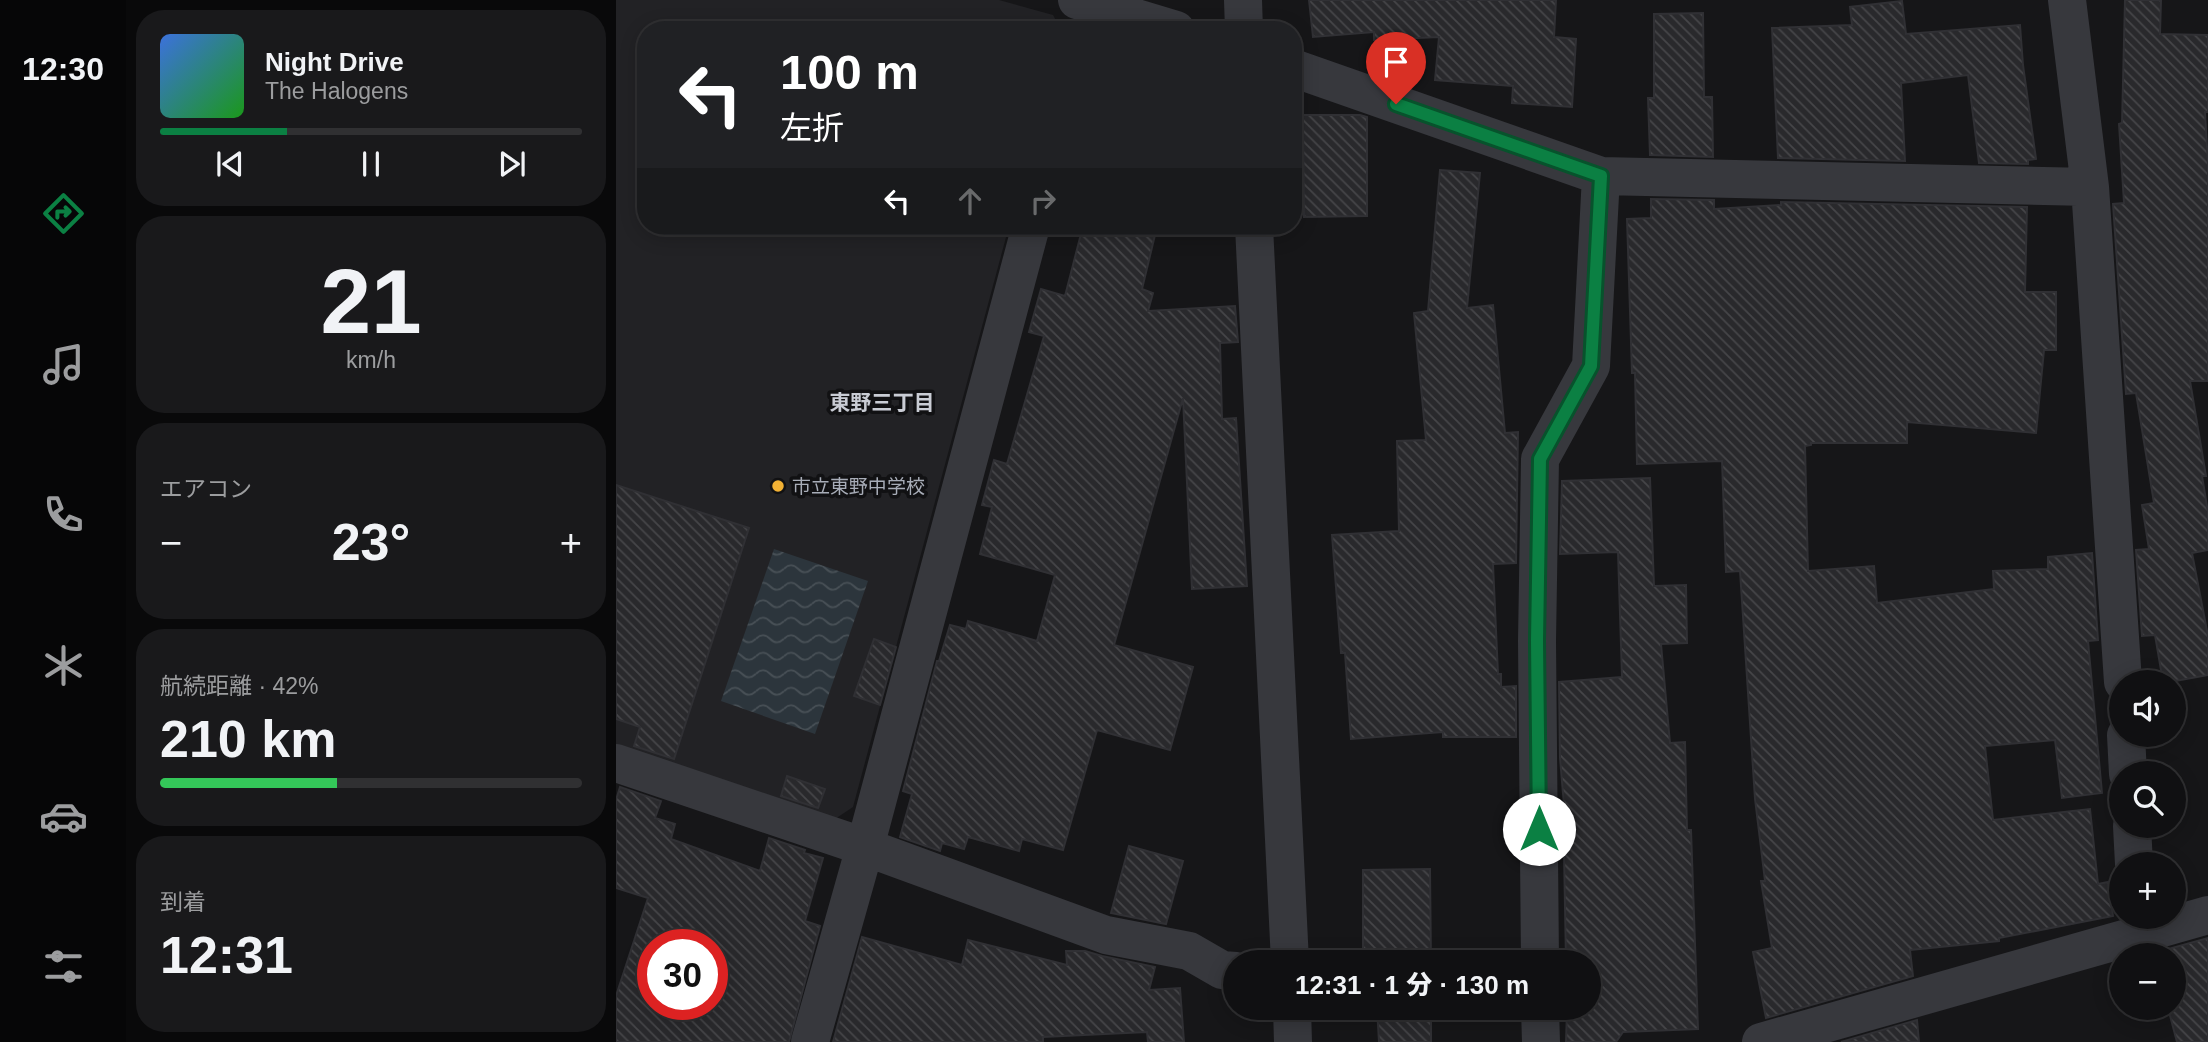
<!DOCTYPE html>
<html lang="ja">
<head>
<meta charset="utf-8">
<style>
	body { margin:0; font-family:Arial,"Noto Sans JP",sans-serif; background:#19191b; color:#f1f3f6; height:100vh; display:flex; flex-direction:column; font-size:26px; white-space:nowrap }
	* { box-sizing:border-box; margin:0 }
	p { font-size:23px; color:#9c9d9f }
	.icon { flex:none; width:38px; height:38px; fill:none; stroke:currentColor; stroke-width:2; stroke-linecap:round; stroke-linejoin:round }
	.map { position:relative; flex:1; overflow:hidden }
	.side { display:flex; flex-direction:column; gap:10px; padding:10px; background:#09090a; width:490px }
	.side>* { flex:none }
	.hud { position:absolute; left:21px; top:21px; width:665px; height:214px; border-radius:28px; box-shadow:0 4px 18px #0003,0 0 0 2px #303032; background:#202124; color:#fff; overflow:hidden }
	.controls { position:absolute; left:1493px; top:670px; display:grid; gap:14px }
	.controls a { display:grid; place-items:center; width:77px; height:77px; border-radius:50%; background:#101012; box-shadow:0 4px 18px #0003,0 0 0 2px #303032; font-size:35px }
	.speed { position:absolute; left:21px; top:929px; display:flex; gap:14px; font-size:35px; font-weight:700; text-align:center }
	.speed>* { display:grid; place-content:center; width:91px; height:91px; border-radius:50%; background:#101012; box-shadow:0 4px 18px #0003,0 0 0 2px #303032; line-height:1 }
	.speed .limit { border:10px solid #d22; background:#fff; color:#111 }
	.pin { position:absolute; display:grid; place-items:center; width:60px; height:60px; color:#fff; margin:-72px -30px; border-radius:50% 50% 50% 0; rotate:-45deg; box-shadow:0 0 7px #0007 }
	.pin .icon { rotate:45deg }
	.me { position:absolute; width:77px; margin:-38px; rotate:0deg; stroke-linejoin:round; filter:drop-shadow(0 0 5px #0008) }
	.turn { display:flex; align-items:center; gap:24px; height:147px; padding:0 28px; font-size:32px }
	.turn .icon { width:91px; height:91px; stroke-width:2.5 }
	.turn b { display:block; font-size:49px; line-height:60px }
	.lanes { display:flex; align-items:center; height:66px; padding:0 28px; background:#0003; justify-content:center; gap:35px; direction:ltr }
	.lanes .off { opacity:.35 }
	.big { font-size:52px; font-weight:800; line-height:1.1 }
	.side .card { flex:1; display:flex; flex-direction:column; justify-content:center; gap:10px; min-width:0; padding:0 24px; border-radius:28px; background:#19191b }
	.side .dial { align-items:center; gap:0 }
	.dial b { font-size:91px; line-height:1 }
	.song { display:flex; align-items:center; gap:21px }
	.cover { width:84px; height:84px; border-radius:10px; background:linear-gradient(135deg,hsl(220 70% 55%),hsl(120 70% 35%)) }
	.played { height:7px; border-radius:4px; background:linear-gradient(90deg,#0b8043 30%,#303032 30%) }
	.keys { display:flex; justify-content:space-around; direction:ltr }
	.heat { display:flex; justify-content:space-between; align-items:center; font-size:38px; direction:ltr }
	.charge { height:10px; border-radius:5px; background:linear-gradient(90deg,#34c759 42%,#303032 0) }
	.trip { position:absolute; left:607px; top:950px; width:378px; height:70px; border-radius:35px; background:#101012; box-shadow:0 4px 18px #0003,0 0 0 2px #303032; font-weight:800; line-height:70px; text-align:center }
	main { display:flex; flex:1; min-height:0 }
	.dock { display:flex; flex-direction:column; width:126px; justify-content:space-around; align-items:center; background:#060607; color:#9c9d9f }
	.dock .icon { width:49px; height:49px }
	.dock .on { color:#0b8043 }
	.dock b { font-size:32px; color:#f1f3f6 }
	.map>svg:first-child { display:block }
	.built { fill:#222225 }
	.water { fill:url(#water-waves) }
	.building { fill:url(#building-back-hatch); stroke:#303034; stroke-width:2; fill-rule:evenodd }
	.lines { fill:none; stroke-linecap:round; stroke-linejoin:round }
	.street { stroke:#37383d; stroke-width:38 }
	.route-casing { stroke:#07532c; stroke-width:18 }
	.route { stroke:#0b8043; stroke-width:12 }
	.poi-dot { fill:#f2b134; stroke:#111113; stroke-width:2.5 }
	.labels { text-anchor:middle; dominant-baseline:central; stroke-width:7; stroke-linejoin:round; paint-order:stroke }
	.poi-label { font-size:19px; fill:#a8adb8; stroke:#111113; text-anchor:start }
	.neighbourhood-label { font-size:21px; font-weight:bold; fill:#c9ccd4; stroke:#111113 }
</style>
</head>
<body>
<main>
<nav class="dock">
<b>12:30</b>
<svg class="icon on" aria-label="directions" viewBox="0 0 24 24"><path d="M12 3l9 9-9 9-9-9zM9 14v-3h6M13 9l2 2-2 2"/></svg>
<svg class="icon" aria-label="music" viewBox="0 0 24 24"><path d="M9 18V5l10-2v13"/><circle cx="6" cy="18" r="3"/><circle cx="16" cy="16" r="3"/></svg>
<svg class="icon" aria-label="phone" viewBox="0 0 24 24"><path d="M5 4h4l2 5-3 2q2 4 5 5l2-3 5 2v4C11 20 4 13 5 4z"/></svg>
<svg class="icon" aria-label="climate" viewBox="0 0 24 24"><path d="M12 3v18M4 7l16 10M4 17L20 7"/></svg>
<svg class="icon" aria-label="car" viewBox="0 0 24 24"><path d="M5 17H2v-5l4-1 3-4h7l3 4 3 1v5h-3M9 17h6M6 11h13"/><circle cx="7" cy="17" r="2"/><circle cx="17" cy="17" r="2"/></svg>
<svg class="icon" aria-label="filters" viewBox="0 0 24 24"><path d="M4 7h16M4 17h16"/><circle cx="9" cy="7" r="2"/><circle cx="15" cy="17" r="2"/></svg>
</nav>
<section class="side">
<div class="card">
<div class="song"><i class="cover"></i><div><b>Night Drive</b><p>The Halogens</p></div></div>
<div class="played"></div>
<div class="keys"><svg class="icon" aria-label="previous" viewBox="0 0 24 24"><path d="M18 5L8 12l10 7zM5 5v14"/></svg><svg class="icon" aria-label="pause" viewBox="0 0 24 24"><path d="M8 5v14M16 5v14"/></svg><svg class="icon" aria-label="next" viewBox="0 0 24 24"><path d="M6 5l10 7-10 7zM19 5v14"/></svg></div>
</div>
<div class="card dial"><b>21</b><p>km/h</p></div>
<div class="card"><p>エアコン</p>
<div class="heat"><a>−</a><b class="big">23°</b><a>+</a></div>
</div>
<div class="card"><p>航続距離 · 42%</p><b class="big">210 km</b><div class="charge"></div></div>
<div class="card"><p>到着</p><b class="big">12:31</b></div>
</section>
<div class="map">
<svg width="1592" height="1042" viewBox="0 0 1592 1042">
	<defs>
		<pattern id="water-waves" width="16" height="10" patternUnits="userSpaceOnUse" patternTransform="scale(1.75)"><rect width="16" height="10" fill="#2c353c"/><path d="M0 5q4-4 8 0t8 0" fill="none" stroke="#485056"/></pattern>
		<pattern id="building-back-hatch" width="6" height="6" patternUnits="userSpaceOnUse" patternTransform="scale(1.75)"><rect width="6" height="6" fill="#29292c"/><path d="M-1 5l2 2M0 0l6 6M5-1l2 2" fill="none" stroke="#454548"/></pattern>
	</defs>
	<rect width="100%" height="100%" fill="#161618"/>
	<path class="built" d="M0 0H383L437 15 445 30H30V226H393L237 807 219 819 0 746Z"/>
	<path class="water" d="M158 549 252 581 199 734 105 701Z"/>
	<path class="building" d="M693 0H940L938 37 960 39 956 107 896 103 897 86 819 80 823 37 758 40V32L697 37Z
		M1509 0H1545L1544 34 1592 35V112H1589L1592 164V381H1574L1590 476H1586L1592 512V550L1576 553 1592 636V675L1554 682H1547L1539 635 1526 636 1520 550 1533 549 1526 505 1538 503 1520 393 1510 394 1497 204 1508 203 1503 124 1506 123Z
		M1286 1 1290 34 1404 25 1407 65 1420 159 1412 160V164L1363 163 1352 75 1285 83 1289 161 1162 158 1156 28 1236 25 1234 7Z
		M1087 13 1088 97H1096L1097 157 1034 155 1032 98H1038V14Z
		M687 115H744L751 117V216L688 217Z
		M824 170 864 173 851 308 877 305 889 433 902 432 900 563 877 564 882 674H885V687L900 686V737H827V732L735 739 729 653H725L716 535 783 531 781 441 810 440 798 313 812 311Z
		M1035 199 1098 200V209L1165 205V202L1411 207 1409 292H1440V350H1428L1420 433 1291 422V443H1195V445L1189 446 1192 571 1258 566 1261 603 1378 589 1377 571 1432 569V557L1476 553 1482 640 1472 641 1486 793 1446 798 1439 740 1369 746 1377 820 1474 809 1482 884 1492 882 1497 916 1383 938V941L1294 950 1297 976 1150 1018 1137 952 1156 948 1145 881H1149L1139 799 1124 571 1110 572 1106 461 1021 464 1019 373H1016L1011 219 1035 218Z
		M467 226H503L539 235 526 289 537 293 532 311 619 306 622 342 604 343 606 419 620 418 631 586 576 589 567 398 498 645 577 667 554 750 481 730 447 850 406 839 403 851 352 837 348 849 326 843 324 851 284 837 296 794 287 791 321 661H323L334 625 350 629 352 621 421 641 439 575 364 554 376 507 366 505 378 460 391 464 428 336 413 332 425 289 449 296Z
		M1034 478 1038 586 1070 585 1071 643 1045 644 1054 743 1069 742 1071 830H1075L1082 1029 1007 1032 1000 1042H950L951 1008H973V962H950L948 853H952L944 758 943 682 1006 677 1002 552 944 554 946 481Z
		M0 485 133 528 58 759 18 746 24 727 0 719Z
		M258 639 280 647 264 705 238 696Z
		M171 776 209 789 202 808 165 796Z
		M4 787 45 801 39 818 59 824 55 839 144 871 153 838 189 850 188 853 207 858 189 921 204 926 173 1042H0V996L32 898 0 888V800ZM37 945H96V1004H37Z
		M513 846 567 861 550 924 495 913Z
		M814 869 815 962H759V960H747V870Z
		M246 937 346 965 352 940 451 965 450 951H469L486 956 539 967 533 990 564 988 568 1042H532L531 1032 427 1037V1042H217Z
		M1592 938V1042H1561L1552 1008H1558V956H1538V953Z
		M761 1008H815V1042H763Z
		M1301 1020 1303 1042H1225Z"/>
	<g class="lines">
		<path class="street" d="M461 0 560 30
			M627 0 628 30
			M1451 0 1474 187 1507 682
			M677 68 985 176 1474 187
			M638 226 674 962
			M1510 735 1512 774
			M0 763 249 847 490 935 573 951 606 970 620 971
			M1516 826 1518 864
			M924 962 921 641 924 459 975 366 985 176
			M676 1008 677 1042
			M924 1008 925 1042
			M194 1042 249 847 415 226
			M1145 1042 1592 915"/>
	</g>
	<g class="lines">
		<g class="route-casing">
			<path id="route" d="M780 104 985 176 975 366 924 459 921 641 923 829"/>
		</g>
		<use href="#route" class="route"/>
	</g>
	<circle class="poi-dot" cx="162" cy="486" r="7"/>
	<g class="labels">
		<g class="poi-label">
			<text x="176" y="486">市立東野中学校</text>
		</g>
		<g class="neighbourhood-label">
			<text x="266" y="402">東野三丁目</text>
		</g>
	</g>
</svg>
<div class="controls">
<a><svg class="icon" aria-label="sound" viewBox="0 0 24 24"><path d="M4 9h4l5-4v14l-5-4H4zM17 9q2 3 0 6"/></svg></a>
<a><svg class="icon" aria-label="search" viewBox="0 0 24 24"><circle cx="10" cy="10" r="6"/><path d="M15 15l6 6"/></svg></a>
<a>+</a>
<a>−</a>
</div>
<div class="speed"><div class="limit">30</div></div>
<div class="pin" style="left:780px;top:104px;background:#d93025"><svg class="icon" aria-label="arrive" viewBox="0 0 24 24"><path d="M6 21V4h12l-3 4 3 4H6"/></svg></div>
<svg class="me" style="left:923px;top:829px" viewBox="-20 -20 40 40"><circle r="19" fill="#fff"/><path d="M0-13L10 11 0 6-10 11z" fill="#0b8043"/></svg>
<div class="trip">12:31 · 1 分 · 130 m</div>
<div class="hud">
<div class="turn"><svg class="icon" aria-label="left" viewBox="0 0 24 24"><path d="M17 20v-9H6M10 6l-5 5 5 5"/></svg><div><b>100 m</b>左折</div></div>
<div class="lanes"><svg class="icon" aria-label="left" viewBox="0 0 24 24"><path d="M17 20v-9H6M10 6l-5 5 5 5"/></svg><svg class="icon off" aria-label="ahead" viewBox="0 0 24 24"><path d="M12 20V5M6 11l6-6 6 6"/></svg><svg class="icon off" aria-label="right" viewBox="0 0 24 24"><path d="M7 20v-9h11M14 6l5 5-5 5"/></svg></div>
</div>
</div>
</main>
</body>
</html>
